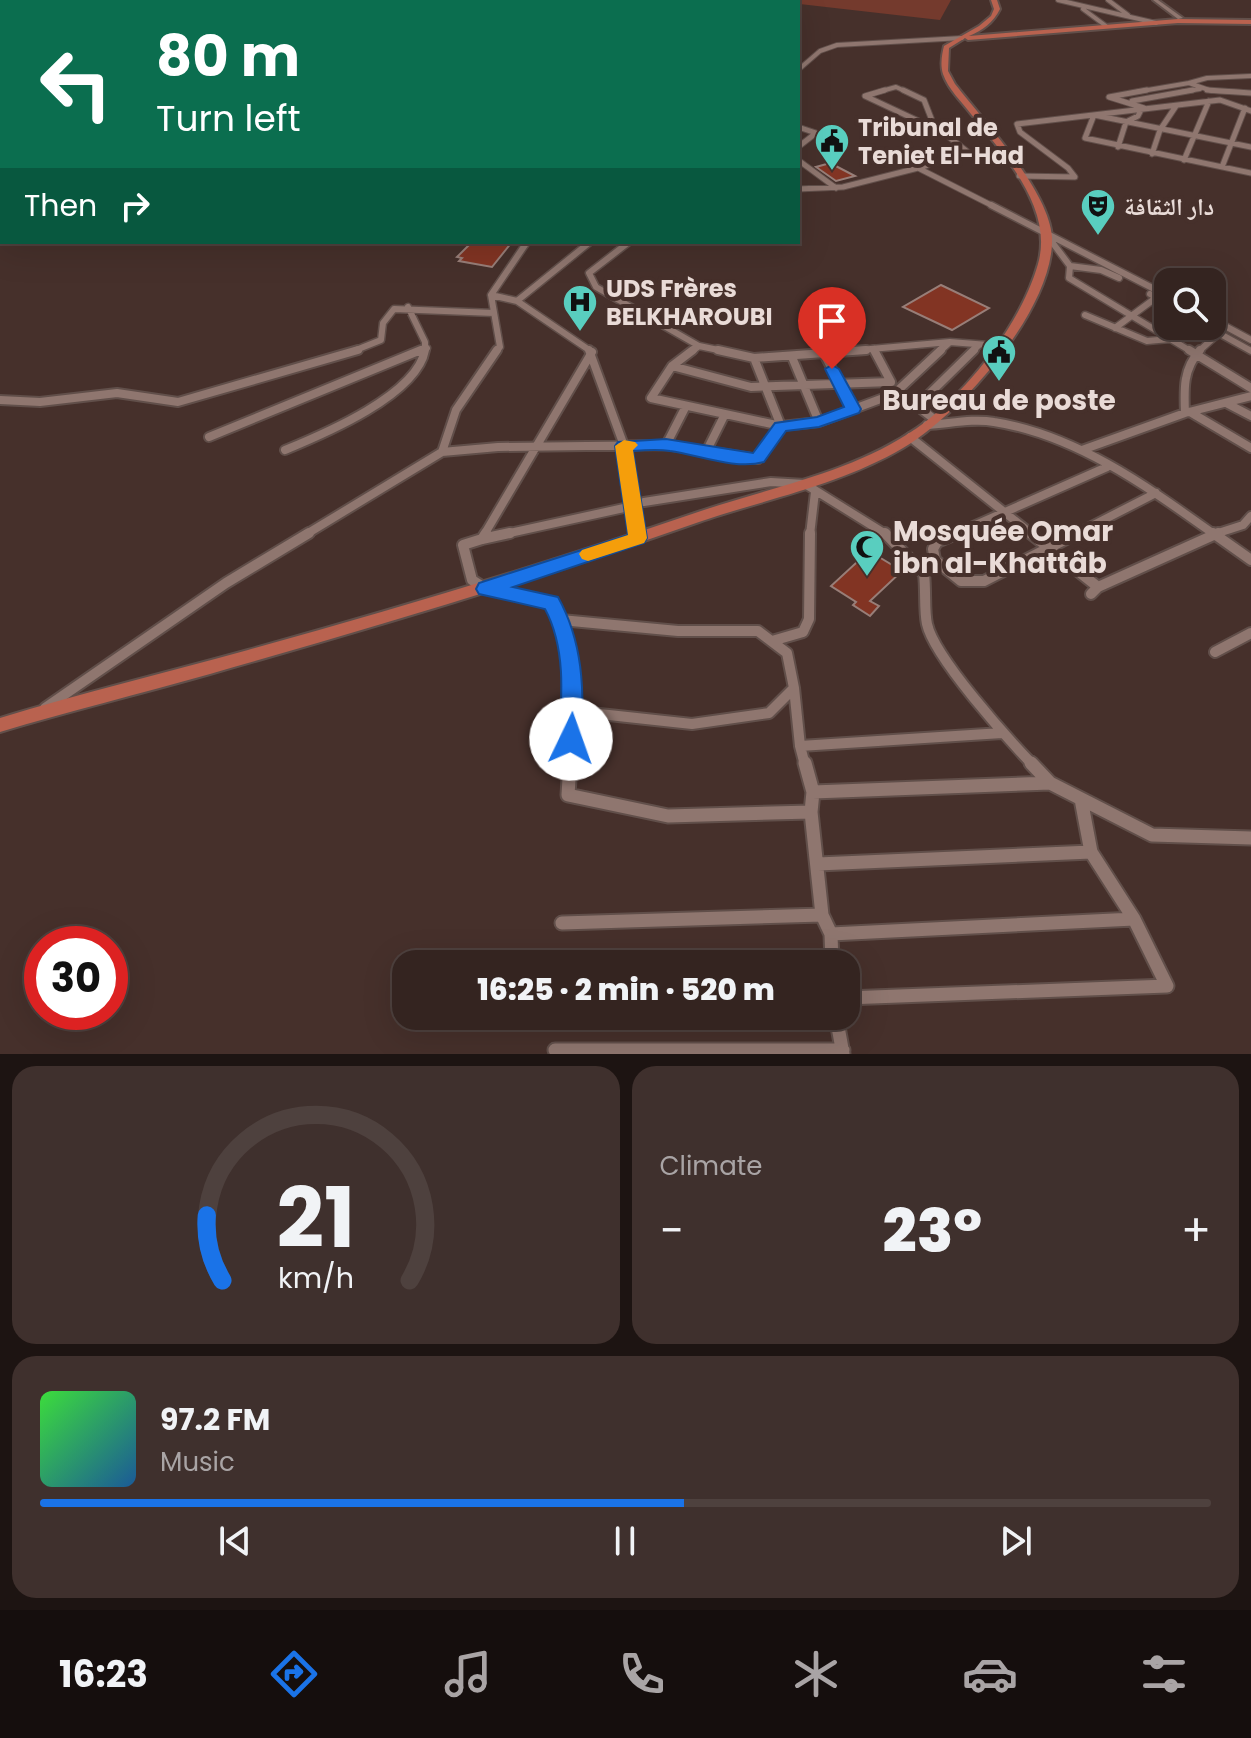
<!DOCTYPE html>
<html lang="en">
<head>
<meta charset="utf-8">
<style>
	body { margin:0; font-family:Poppins,"Noto Naskh Arabic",sans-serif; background:#3f302d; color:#f1f3f6; height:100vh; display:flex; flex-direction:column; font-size:30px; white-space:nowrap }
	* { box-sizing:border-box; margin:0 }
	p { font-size:26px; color:#a9a4a5 }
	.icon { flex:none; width:44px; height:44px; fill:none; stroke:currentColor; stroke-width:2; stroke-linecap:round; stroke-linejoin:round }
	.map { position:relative; height:1054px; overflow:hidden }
	.sheet { display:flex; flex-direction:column; gap:12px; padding:12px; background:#1d1412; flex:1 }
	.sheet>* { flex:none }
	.top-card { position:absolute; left:0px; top:0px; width:800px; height:244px; box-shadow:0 8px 32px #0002,0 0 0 2px #4e413e; background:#0b6e4f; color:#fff; overflow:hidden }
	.tools { position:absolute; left:1154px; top:268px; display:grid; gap:16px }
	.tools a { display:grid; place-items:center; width:72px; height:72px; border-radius:16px; background:#342420; box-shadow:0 8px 32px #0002,0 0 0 2px #4e413e; font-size:40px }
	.speed { position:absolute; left:24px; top:926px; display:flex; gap:16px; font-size:40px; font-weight:700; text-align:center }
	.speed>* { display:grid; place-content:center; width:104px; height:104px; border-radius:50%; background:#342420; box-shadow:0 8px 32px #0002,0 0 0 2px #4e413e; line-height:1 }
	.speed .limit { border:12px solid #d22; background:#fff; color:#111 }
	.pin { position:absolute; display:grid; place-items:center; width:68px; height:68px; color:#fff; margin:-82px -34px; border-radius:50% 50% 50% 0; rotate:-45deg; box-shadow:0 0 8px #0007 }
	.pin .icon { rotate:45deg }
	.me { position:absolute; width:88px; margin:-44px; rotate:3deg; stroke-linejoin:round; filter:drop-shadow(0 0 6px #0008) }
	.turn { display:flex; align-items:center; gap:28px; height:168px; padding:0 24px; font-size:36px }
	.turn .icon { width:104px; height:104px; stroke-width:2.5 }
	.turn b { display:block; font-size:56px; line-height:68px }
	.then { display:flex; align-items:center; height:76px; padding:0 24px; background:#0003; gap:16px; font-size:30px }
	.big { font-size:60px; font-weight:800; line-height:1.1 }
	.sheet .widget { flex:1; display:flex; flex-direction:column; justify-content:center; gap:12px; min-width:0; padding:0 28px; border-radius:24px; background:#3f302d }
	.sheet .dial { align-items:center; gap:0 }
	.dial svg { height:208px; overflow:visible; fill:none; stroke:#4e413e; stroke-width:7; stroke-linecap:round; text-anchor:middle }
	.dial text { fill:#f1f3f6; stroke:none }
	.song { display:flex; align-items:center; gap:24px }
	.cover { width:96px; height:96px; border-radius:12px; background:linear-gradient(135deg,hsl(120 70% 55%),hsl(210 70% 35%)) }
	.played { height:8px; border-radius:4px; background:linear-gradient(90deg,#1a73e8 55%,#4e413e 55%) }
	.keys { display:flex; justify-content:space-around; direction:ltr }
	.heat { display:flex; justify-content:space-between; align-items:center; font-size:44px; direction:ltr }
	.sheet .tiles { flex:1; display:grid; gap:12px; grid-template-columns:1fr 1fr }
	.widget:last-child { grid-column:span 2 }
	.trip { position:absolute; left:392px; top:950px; width:468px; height:80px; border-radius:24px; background:#342420; box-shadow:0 8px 32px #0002,0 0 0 2px #4e413e; font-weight:800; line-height:80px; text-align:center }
	.tabs { display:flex; height:128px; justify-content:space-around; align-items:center; background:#150e0d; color:#a9a4a5 }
	.tabs .icon { width:56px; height:56px }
	.tabs .on { color:#1a73e8 }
	.tabs b { font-size:36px; color:#f1f3f6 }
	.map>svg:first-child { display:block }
	.green { fill:#743a2d }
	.building { fill:#823423; stroke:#987e78; stroke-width:2 }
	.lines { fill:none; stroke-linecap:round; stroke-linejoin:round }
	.street-far5-casing { stroke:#614f4a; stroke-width:6 }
	.street-far4-casing { stroke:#614f4a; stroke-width:7 }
	.street-far3-casing { stroke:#614f4a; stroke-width:9 }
	.street-far2-casing { stroke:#614f4a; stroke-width:12 }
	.street-far1-casing { stroke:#614f4a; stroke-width:14 }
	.street-casing { stroke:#614f4a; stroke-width:17 }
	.secondary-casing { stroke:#614f4a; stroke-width:4 }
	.primary-casing { stroke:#614f4a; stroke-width:4 }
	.street-far5 { stroke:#8f766f; stroke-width:4 }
	.street-far4 { stroke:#8f766f; stroke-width:5 }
	.street-far3 { stroke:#8f766f; stroke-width:6 }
	.street-far2 { stroke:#8f766f; stroke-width:8 }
	.street-far1 { stroke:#8f766f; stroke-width:10 }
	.street { stroke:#8f766f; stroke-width:13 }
	.secondary { fill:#8f766f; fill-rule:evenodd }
	.primary { fill:#b9624f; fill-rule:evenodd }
	.route { fill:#1a73e8; stroke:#114b97; stroke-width:2 }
	.slow { fill:#f59e0b }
	.labels { text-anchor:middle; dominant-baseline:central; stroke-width:8; stroke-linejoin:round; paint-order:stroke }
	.far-poi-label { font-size:24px; font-weight:bold; fill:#e9dbd7; stroke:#46302b; text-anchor:start }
	.poi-label { font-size:28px; font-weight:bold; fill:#e9dbd7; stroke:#46302b }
</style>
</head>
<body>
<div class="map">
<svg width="1251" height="1054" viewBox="0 0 1251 1054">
	<rect width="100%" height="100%" fill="#46302b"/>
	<path class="green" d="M784 0H951L940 20 782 2Z"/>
	<path class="building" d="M830 163 855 176 836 181 816 167Z
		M472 242H512L492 267 459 261 462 258 457 257Z
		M941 285 989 308 952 330 903 307Z
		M869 551 902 571 870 601 879 606 870 616 853 605 856 602 831 586Z"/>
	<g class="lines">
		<g class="street-far5-casing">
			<path id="street-far5" d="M1058 0 1156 23
				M1108 0 1128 15
				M503 2 515 0
				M673 2H706
				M747 2 757 0
				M767 2 772 0
				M1083 9 1106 26
				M798 70 820 51 837 45 962 38
				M878 92 896 87 907 92
				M1136 92 1189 83
				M1181 92 1200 89
				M1243 92 1212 91 1189 83 1207 78 1251 76"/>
		</g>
		<g class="street-far4-casing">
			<path id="street-far4" d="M885 90 865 96 944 133
				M903 90 924 100 933 123 944 133
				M1207 90 1251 93
				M1132 101 1193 90
				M1144 108 1109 97 1147 90
				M798 127 816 133 798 147
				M1118 147 1126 122 1138 116 1141 110
				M1251 147 1094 115 1085 138 1251 173
				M1152 154 1160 130 1176 106
				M798 160 836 188
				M1184 160 1209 101
				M1222 167 1245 108
				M918 168 969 153 944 133
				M1019 176 1075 177 1068 168 1020 132 1017 124 1220 100 1251 111
				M798 189 843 187 918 168 995 207"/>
		</g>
		<g class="street-far3-casing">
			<path id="street-far3" d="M991 205 1168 296
				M1049 238 1070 266 1069 278 1192 352
				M527 242 491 295 517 301 592 352
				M629 242 589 273 596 287 699 346 728 352
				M1070 266 1101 270 1119 278
				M1150 294 1168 304
				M491 295 500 347 496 352
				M517 301 590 242
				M408 307 425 342V352
				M1085 315 1147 341 1170 339
				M1212 319 1251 340
				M1206 326 1251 351
				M1115 328 1157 297
				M351 352 381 340 383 323 394 309 494 313
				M417 352 427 348
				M691 352 699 346
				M837 352 950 342
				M939 352 950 342 1001 346
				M972 352 979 345
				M1198 352 1219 333"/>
		</g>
		<g class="street-far2-casing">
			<path id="street-far2" d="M497 350 456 410 442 452 498 447 666 445 758 459 781 426 754 358 718 350
				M589 350 623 443 637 535
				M693 350 672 366 651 398 781 426 819 422 894 394 941 350
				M1189 350 1251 388
				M824 354 853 409
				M792 357 819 422
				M754 358 866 350
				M672 366 751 387 891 382 874 350
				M894 394 917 406
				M0 400 40 402 117 393 178 402 358 350
				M1228 404 1251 416
				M1190 412 1251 448
				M1185 413C1184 389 1183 369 1200 350
				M934 419 917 406 974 350
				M927 425C948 424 973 418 994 422 1077 435 1149 488 1215 535
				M209 437 421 350
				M910 437 1033 535
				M666 445 686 406
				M285 450C324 434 417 395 425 350
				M1082 450 1185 413 1251 396
				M706 452 725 414
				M644 502 771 482 805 484 887 535
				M305 535 442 452
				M484 535 592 352
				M501 535 633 506
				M810 535 815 492
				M953 535 1107 467
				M1074 535 1156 493
				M1212 535 1243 525 1251 516"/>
		</g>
		<g class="street-far1-casing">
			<path id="street-far1" d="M486 533 482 539 510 533
				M636 533 637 538
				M885 533 924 574C926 589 924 611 927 624 934 657 1008 739 1033 765
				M958 533 937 542 933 549 935 560 961 581H984L1078 533
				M1030 533 1098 587
				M1213 533 1251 560
				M482 539 463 545 472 580 486 589 551 603C575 656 574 708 570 765
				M1091 594 1098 587 1218 533
				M561 620 678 631H758L787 653 794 688 769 713 692 724 572 711
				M772 641 803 632 809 619 810 533
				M1215 652 1251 633
				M794 688 800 746 805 765
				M45 708 226 583 309 533
				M800 746 1002 733"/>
		</g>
		<g class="street-casing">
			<path id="street" d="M570 763 568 795 668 816 811 812
				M805 763 813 792 811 812 822 915 831 934 832 964
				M1031 763 1050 783 1152 835 1251 838
				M813 792 1050 783
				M818 864 1091 852
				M562 923 822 915
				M831 934 1134 919
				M846 998 1167 986 1134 919 1091 852 1081 799
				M836 1016 843 1054
				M555 1050H843"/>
		</g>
		<g class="secondary-casing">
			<path id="secondary" d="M1153 0H1158L1183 18 1178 19Z"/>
		</g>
		<g class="primary-casing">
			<path id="primary" d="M991 0H997L1000 9C993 23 983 30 969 36L1178 19 1251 20V24L1178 23 968 40 965 38 949 48 948 71 955 84C984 121 1049 191 1052 237 1055 308 960 415 903 448 840 485 766 499 699 522 537 579 374 627 210 674 140 694 69 711 0 732V718C82 693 165 673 248 650 399 608 549 563 698 512 771 487 852 473 917 428 967 393 1021 324 1038 264 1054 208 1004 155 971 114 962 102 948 89 943 74 940 65 942 54 944 46L979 26 991 16 994 9Z"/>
		</g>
		<use href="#street-far5" class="street-far5"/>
		<use href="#street-far4" class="street-far4"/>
		<use href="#street-far3" class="street-far3"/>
		<use href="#street-far2" class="street-far2"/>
		<use href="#street-far1" class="street-far1"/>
		<use href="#street" class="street"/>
		<use href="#secondary" class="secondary"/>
		<use href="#primary" class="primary"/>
	</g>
	<path class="route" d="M832 365 839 369 861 409 859 413 819 427 786 431 764 462C735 470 699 455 670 451 658 449 645 450 633 451L647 538 644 543 513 587 558 597C583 642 584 689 582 739L579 746 571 749 563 746 559 739C562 696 566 648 545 609L479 594 476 589 479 583 628 535 615 446 618 442 666 439 753 453 775 423 817 417 844 407 825 369Z"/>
	<path class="slow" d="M624 440 635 442 638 445 633 450 647 538 644 543 588 561 582 559 579 554 582 550 628 535 615 446Z"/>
	<defs>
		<g id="civic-pin" transform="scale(1.8)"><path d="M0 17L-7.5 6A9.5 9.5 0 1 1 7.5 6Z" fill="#59cebf" stroke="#46302b"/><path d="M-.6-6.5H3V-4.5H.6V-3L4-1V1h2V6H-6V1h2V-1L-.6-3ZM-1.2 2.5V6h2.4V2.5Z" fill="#111"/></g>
		<g id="theatre-pin" transform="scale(1.8)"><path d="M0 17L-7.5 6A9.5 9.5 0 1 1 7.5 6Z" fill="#59cebf" stroke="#46302b"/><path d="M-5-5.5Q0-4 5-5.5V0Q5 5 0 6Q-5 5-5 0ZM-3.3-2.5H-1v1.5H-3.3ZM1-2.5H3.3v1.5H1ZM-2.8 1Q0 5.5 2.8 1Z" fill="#111"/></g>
		<g id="hospital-pin" transform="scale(1.8)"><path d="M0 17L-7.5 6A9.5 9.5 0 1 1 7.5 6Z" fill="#59cebf" stroke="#46302b"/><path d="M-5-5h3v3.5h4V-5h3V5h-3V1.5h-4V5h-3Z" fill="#111"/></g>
		<g id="mosque-pin" transform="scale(1.8)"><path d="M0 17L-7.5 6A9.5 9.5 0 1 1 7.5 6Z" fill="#59cebf" stroke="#46302b"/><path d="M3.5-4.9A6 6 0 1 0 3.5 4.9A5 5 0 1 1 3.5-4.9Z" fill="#111"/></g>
	</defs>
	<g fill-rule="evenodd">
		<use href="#civic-pin" x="832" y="141"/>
		<use href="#theatre-pin" x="1098" y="206"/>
		<use href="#hospital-pin" x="580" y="302"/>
		<use href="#civic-pin" x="999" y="352"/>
		<use href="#mosque-pin" x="867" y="547"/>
	</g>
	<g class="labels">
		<g class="far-poi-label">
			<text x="858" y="127">Tribunal de<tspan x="858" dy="28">Teniet El-Had</tspan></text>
			<text x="1124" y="206">دار الثقافة</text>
			<text x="606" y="288">UDS Frères<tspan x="606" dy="28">BELKHAROUBI</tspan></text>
		</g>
		<g class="poi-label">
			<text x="999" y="400">Bureau de poste</text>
			<text x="893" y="531" text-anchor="start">Mosquée Omar<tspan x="893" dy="32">ibn al-Khattâb</tspan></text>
		</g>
	</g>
</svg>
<div class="tools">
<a><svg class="icon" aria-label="search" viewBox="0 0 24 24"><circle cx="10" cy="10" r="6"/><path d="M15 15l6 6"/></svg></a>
</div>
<div class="speed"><div class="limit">30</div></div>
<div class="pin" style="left:832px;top:369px;background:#d93025"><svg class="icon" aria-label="arrive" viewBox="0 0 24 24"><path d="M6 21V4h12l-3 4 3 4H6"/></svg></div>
<svg class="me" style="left:571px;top:739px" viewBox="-20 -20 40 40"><circle r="19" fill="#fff"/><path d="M0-13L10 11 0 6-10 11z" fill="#1a73e8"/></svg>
<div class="trip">16:25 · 2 min · 520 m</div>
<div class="top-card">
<div class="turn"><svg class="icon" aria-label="left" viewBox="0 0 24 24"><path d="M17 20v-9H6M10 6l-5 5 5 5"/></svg><div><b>80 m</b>Turn left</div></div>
<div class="then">Then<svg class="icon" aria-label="right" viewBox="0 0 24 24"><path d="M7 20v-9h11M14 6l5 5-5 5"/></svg></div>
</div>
</div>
<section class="sheet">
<div class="tiles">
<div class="widget dial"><svg viewBox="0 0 100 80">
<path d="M14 69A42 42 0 1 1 86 69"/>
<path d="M14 69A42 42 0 0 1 8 44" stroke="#1a73e8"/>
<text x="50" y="56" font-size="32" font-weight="700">21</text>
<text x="50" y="72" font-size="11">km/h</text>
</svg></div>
<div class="widget"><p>Climate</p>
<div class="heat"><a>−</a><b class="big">23°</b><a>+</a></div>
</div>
<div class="widget">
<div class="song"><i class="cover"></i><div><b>97.2 FM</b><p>Music</p></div></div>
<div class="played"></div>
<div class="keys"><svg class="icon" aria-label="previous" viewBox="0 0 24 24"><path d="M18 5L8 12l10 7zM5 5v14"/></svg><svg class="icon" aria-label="pause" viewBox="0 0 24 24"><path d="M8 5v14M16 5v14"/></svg><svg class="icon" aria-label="next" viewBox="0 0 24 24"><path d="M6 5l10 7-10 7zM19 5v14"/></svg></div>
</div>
</div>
</section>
<nav class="tabs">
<b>16:23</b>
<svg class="icon on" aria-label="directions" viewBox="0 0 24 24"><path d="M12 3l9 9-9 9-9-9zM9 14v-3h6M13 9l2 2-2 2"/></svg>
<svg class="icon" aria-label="music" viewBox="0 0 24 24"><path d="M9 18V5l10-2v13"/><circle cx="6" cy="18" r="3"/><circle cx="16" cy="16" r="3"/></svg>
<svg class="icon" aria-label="phone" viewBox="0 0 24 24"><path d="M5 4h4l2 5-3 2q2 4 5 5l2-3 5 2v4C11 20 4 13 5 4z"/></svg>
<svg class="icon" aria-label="climate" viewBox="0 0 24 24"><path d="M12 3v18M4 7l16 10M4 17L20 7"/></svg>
<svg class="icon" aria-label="car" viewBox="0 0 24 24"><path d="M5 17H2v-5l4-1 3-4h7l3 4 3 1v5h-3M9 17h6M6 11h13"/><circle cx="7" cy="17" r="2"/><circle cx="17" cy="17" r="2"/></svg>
<svg class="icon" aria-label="filters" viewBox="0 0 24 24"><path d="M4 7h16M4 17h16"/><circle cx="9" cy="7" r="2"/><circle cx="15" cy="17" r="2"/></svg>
</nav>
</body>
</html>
